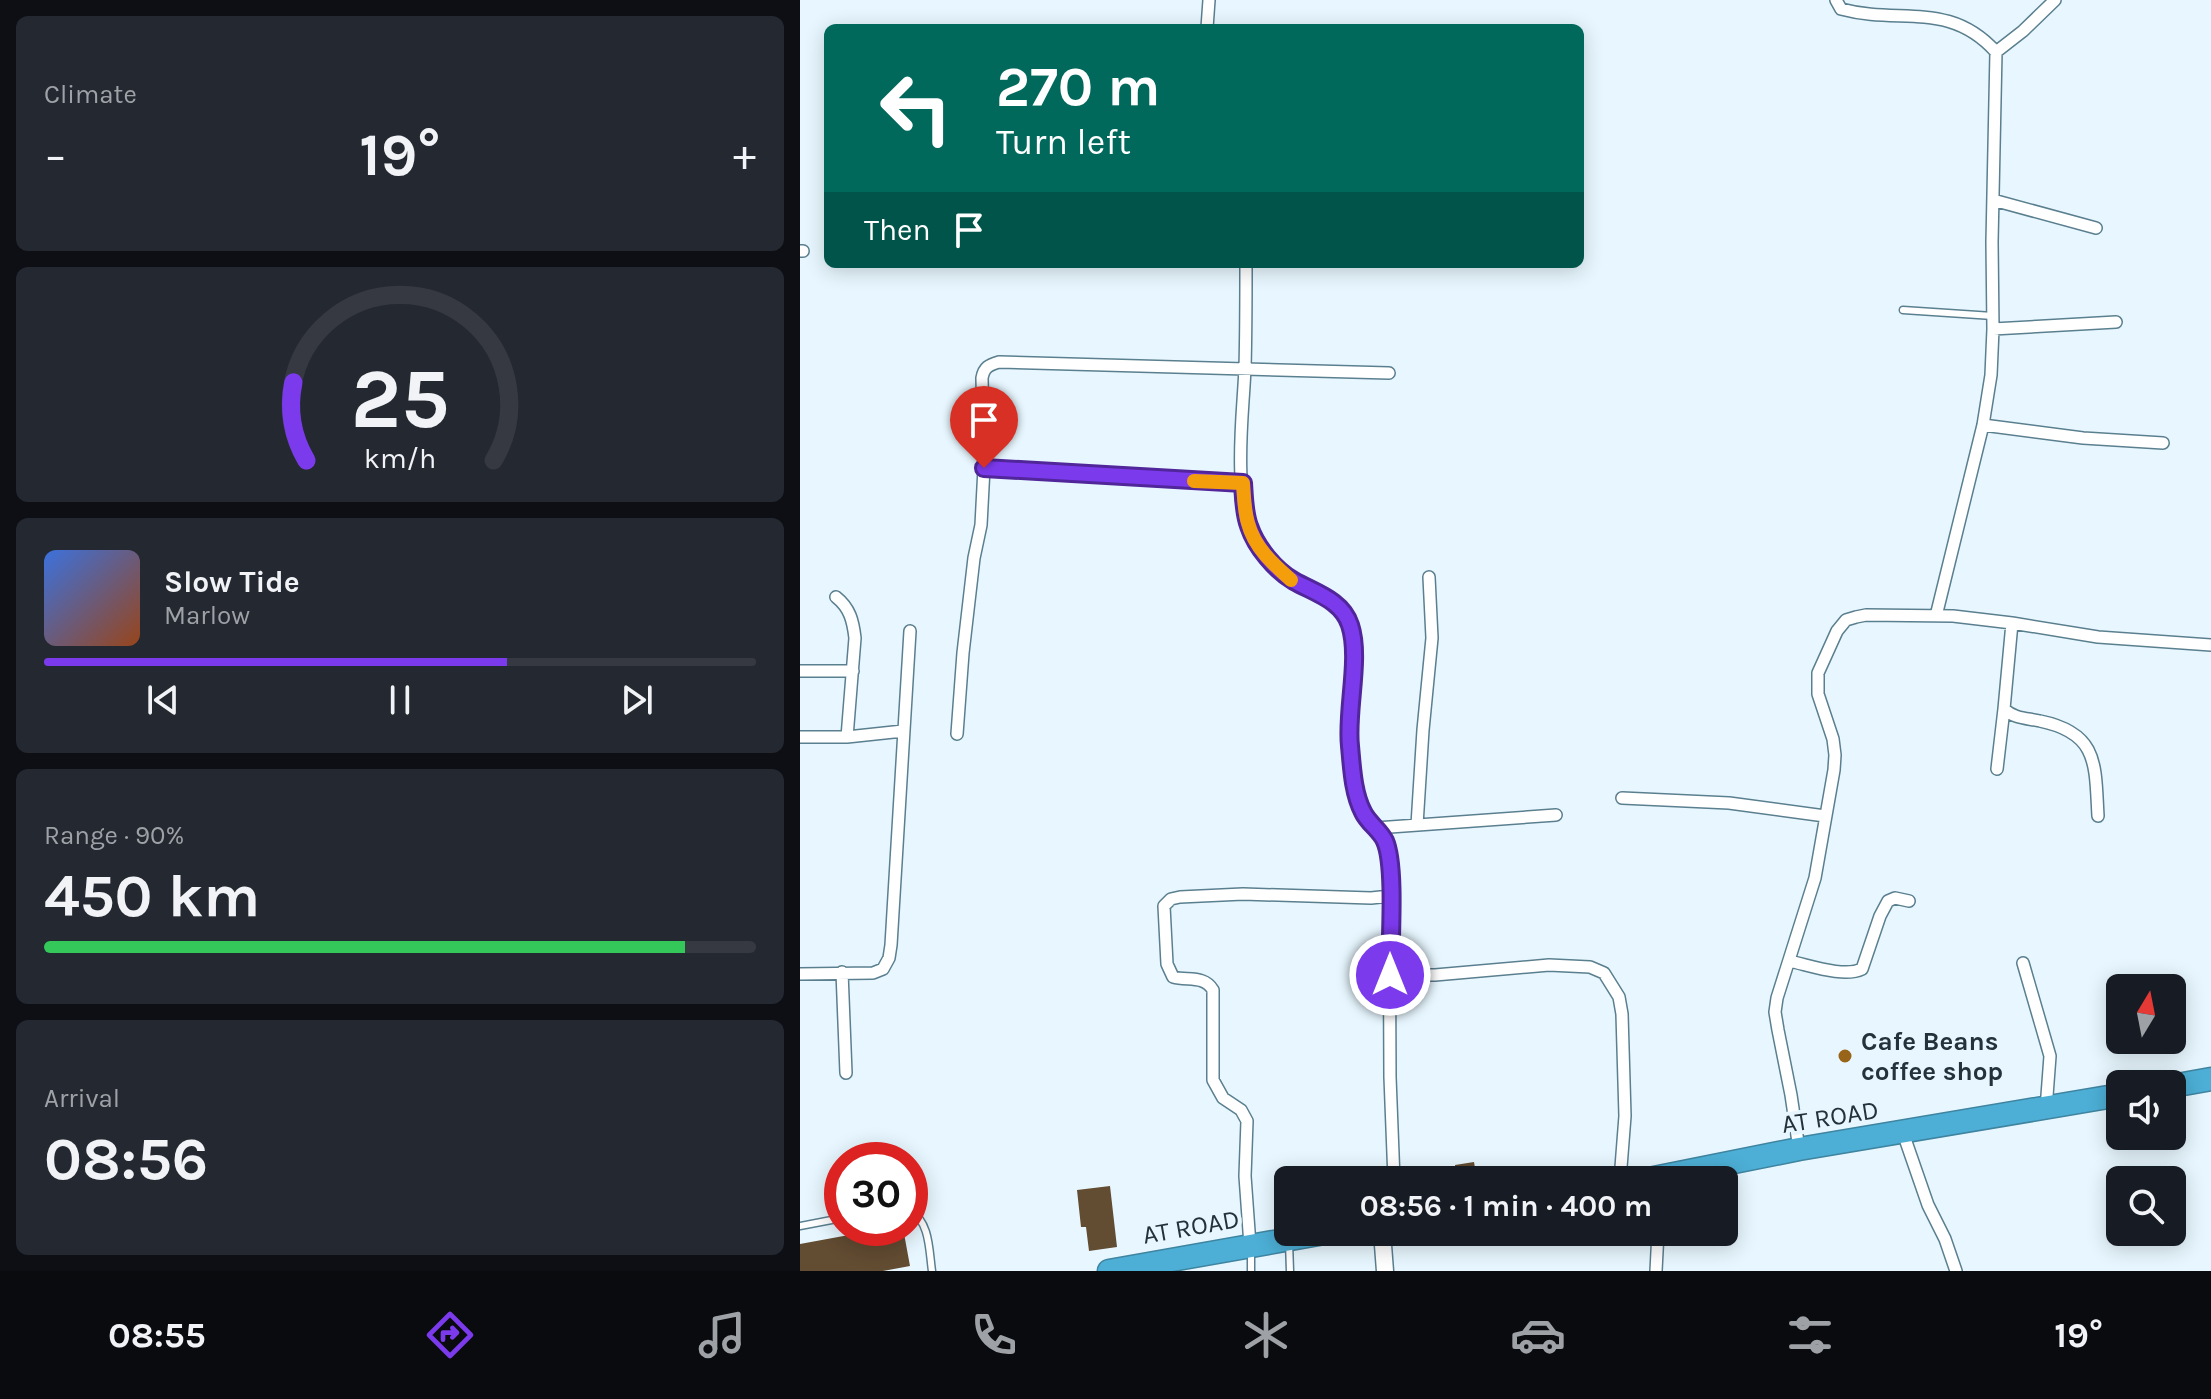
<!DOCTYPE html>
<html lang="en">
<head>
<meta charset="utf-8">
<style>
	body { margin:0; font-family:Karla,sans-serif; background:#242831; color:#f1f3f6; height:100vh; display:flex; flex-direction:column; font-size:30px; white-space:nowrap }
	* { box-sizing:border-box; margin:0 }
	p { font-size:26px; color:#9ea1a6 }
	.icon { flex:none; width:44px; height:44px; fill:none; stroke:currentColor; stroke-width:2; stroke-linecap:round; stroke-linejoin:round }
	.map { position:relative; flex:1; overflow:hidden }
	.side { display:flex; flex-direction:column; gap:16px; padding:16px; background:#0d0f14; width:800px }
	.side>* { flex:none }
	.hud { position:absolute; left:24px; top:24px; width:760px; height:244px; border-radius:12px; box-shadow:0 4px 20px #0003; background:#00695c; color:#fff; overflow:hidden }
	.needle { width:52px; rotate:10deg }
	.tools { position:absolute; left:1306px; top:974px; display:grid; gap:16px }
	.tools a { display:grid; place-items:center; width:80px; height:80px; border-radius:12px; background:#171b24; box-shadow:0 4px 20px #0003; font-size:40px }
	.speed { position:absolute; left:24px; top:1142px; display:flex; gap:16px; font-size:40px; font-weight:700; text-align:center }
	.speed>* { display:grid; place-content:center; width:104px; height:104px; border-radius:50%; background:#171b24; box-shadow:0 4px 20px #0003; line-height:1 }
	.speed .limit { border:12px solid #d22; background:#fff; color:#111 }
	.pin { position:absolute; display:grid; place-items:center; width:68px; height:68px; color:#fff; margin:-82px -34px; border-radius:50% 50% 50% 0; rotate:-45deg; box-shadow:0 0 8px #0007 }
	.pin .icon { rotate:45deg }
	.me { position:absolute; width:88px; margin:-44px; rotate:0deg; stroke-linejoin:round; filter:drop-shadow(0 0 6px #0008) }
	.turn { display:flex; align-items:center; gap:28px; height:168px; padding:0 40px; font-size:36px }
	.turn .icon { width:104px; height:104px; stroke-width:2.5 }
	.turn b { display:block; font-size:56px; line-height:68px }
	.then { display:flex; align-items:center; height:76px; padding:0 40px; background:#0003; gap:16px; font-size:30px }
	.big { font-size:60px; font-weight:700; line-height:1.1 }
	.side .widget { flex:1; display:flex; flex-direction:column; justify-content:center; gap:12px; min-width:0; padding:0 28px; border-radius:12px; background:#242831 }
	.side .dial { align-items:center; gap:0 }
	.dial svg { height:208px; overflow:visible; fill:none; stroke:#363941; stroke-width:7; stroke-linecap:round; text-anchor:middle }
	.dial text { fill:#f1f3f6; stroke:none }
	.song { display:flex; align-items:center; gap:24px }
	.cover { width:96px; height:96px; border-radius:12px; background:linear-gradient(135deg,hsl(220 70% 55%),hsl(20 70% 35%)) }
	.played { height:8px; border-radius:4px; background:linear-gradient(90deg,#7c3aed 65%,#363941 65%) }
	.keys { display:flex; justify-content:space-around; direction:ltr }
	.heat { display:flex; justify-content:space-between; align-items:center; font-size:44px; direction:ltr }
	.charge { height:12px; border-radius:6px; background:linear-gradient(90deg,#34c759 90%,#363941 0) }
	.trip { position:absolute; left:474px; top:1166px; width:464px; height:80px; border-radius:12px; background:#171b24; box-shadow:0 4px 20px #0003; font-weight:700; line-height:80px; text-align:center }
	.dock { display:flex; height:128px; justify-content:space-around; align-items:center; background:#090b0e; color:#9ea1a6 }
	.dock .icon { width:56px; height:56px }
	.dock .selected { color:#7c3aed }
	.dock b { font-size:36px; color:#f1f3f6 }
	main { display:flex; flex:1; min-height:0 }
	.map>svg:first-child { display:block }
	.building { fill:#624c32 }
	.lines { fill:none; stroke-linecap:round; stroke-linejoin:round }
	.lane-casing { stroke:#5a7f8f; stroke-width:9 }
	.street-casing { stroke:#5a7f8f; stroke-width:14 }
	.secondary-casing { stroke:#5a7f8f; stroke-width:19 }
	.highway-casing { stroke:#3f84a0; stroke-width:25 }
	.lane { stroke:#fff; stroke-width:6 }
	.street { stroke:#fff; stroke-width:11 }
	.secondary { stroke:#fff; stroke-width:16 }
	.highway { stroke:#4dafd6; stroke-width:22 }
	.route-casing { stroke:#51269a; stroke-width:20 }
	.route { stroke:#7c3aed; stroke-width:14 }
	.slow { stroke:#f59e0b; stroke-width:14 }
	.poi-dot { fill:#98641a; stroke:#e8f7ff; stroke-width:3 }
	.labels { text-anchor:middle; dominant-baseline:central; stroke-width:8; stroke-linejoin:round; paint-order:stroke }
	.poi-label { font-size:26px; font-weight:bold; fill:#24333b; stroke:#e8f7ff; text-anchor:start }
	.street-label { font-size:26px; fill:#24333b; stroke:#e8f7ff }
</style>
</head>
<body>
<main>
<section class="side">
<div class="widget"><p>Climate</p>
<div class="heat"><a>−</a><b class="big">19°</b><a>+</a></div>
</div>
<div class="widget dial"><svg viewBox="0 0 100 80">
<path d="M14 69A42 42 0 1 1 86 69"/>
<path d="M14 69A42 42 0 0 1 9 39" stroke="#7c3aed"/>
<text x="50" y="56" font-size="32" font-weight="700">25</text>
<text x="50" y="72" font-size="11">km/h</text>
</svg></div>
<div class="widget">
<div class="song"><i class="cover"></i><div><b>Slow Tide</b><p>Marlow</p></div></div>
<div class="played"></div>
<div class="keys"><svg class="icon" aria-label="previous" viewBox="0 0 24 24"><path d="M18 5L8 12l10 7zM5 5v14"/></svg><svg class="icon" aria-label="pause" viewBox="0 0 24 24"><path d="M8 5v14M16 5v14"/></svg><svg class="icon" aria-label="next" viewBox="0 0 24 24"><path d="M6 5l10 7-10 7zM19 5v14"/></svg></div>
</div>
<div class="widget"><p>Range · 90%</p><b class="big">450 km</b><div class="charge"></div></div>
<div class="widget"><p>Arrival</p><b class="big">08:56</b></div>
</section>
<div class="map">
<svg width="1411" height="1271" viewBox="0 0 1411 1271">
	<rect width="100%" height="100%" fill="#e8f7ff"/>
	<path class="building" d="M674 1162 677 1180H657L655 1165Z
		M310 1186 317 1247 289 1251 286 1227H281L277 1190Z
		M87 1228H103L110 1266 83 1271H0V1244Z"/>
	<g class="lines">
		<g class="lane-casing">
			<path id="lane" d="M1103 310 1193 316
				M110 1210C130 1222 129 1250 132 1271
				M0 1226 42 1218
				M489 1242 490 1271
				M451 1252V1271"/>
		</g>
		<g class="street-casing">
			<path id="street" d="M1036 0 1041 9C1100 25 1149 0 1196 52L1192 242 1193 329 1191 375 1183 425 1136 616
				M407 28 409 0
				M1196 52 1223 31 1255 0
				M1193 200 1296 228
				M0 251H3
				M446 264C446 298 446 333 445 367 443 424 428 509 466 556 472 564 483 574 492 580 513 593 539 598 549 623 561 650 547 711 550 743 551 762 554 798 564 814 567 819 572 823 576 828 584 838 586 848 589 861L590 1077 594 1180
				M1193 329 1316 322
				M1183 425 1283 438 1363 443
				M184 468 443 483
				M36 597C50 608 53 621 55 638L47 737
				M1212 623 1204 709C1215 719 1227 718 1240 721 1299 733 1295 765 1298 816
				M0 671H53
				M157 734 163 653 174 558 181 525 184 468 182 378C184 367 189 365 199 362L589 373
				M0 737H47L103 731
				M1197 769 1204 709
				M822 798 929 803 1025 816
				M617 825 623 730 632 638 629 577
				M576 828 756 815
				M989 961C1009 965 1044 978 1062 969L1080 916 1088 901 1095 898 1109 901
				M1223 963 1250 1056 1246 1109
				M42 972 46 1073
				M0 974 73 973 83 969 89 958 91 945 110 631
				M590 975H635L749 965 790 967 804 973 819 997 822 1014 825 1116 820 1180
				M1103 1133 1128 1205 1145 1239 1156 1271
				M999 1149 991 1095 978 1030 975 1012 977 998 1015 878 1034 770 1035 755 1033 739 1018 694V673L1037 631 1046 620 1056 617 1066 615 1153 616 1212 623 1298 637 1411 645
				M450 1245 445 1176 447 1121 441 1110 423 1098 413 1080V990C404 975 388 981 373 977L367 964 364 906 371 899 380 897 443 894 571 898 590 896
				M856 1271 858 1232"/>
		</g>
		<g class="secondary-casing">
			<path id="secondary" d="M582 1232 585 1271"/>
		</g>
		<g class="highway-casing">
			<path id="highway" d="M1372 1086 1411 1079
				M844 1180 999 1149 1320 1095
				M309 1271 530 1232"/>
		</g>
		<use href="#lane" class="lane"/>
		<use href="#street" class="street"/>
		<use href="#secondary" class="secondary"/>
		<use href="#highway" class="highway"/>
	</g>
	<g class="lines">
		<g class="route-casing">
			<path id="route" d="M184 468 443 483C444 497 444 513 449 526 456 547 475 570 494 581 515 593 542 600 550 625 561 658 546 711 550 746 552 767 553 793 563 812 568 823 580 830 585 841 596 866 590 944 590 975"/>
		</g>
		<use href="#route" class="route"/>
		<path class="slow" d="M394 481 443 483C444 496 444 510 448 523 454 547 473 564 491 580"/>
	</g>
	<circle class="poi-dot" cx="1045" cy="1056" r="8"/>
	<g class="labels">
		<g class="poi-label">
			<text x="1061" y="1041">Cafe Beans<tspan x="1061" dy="30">coffee shop</tspan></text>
		</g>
		<g class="street-label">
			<text transform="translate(1030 1117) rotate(-9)">AT ROAD</text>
			<text transform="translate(391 1227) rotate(-10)">AT ROAD</text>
		</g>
	</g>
</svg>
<div class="tools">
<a><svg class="needle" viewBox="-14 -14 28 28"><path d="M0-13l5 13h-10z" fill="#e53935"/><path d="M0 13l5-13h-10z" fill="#9ea1a6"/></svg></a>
<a><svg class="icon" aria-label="sound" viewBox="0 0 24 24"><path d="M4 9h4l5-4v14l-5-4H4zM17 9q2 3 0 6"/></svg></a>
<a><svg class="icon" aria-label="search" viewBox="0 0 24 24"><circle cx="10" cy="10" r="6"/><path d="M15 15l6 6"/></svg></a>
</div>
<div class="speed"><div class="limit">30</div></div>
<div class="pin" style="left:184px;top:468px;background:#d93025"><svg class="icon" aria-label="arrive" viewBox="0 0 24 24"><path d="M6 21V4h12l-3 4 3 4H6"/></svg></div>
<svg class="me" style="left:590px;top:975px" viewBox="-20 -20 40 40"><circle r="17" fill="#7c3aed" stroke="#fff" stroke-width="3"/><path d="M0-11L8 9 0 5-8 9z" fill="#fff"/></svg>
<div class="trip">08:56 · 1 min · 400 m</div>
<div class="hud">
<div class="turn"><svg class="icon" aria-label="left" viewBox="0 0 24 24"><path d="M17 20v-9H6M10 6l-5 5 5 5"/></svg><div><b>270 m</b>Turn left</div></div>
<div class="then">Then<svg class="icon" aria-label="arrive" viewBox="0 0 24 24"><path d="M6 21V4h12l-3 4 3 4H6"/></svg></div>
</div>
</div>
</main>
<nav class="dock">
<b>08:55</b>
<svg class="icon selected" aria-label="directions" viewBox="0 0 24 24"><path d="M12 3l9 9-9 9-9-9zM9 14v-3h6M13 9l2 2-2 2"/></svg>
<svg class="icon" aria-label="music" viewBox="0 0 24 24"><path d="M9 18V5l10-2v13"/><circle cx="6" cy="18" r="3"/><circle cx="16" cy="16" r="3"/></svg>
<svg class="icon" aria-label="phone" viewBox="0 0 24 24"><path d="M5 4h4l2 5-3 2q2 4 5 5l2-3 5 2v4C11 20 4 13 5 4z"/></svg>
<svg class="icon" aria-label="climate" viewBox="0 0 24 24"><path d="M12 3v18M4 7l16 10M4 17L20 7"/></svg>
<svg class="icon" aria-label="car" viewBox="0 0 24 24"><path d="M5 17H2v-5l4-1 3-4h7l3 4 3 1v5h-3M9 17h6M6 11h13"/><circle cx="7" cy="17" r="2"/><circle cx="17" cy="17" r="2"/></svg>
<svg class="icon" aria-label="filters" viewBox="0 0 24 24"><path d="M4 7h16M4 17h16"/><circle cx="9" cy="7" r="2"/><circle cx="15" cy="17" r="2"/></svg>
<b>19°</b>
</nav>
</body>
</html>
